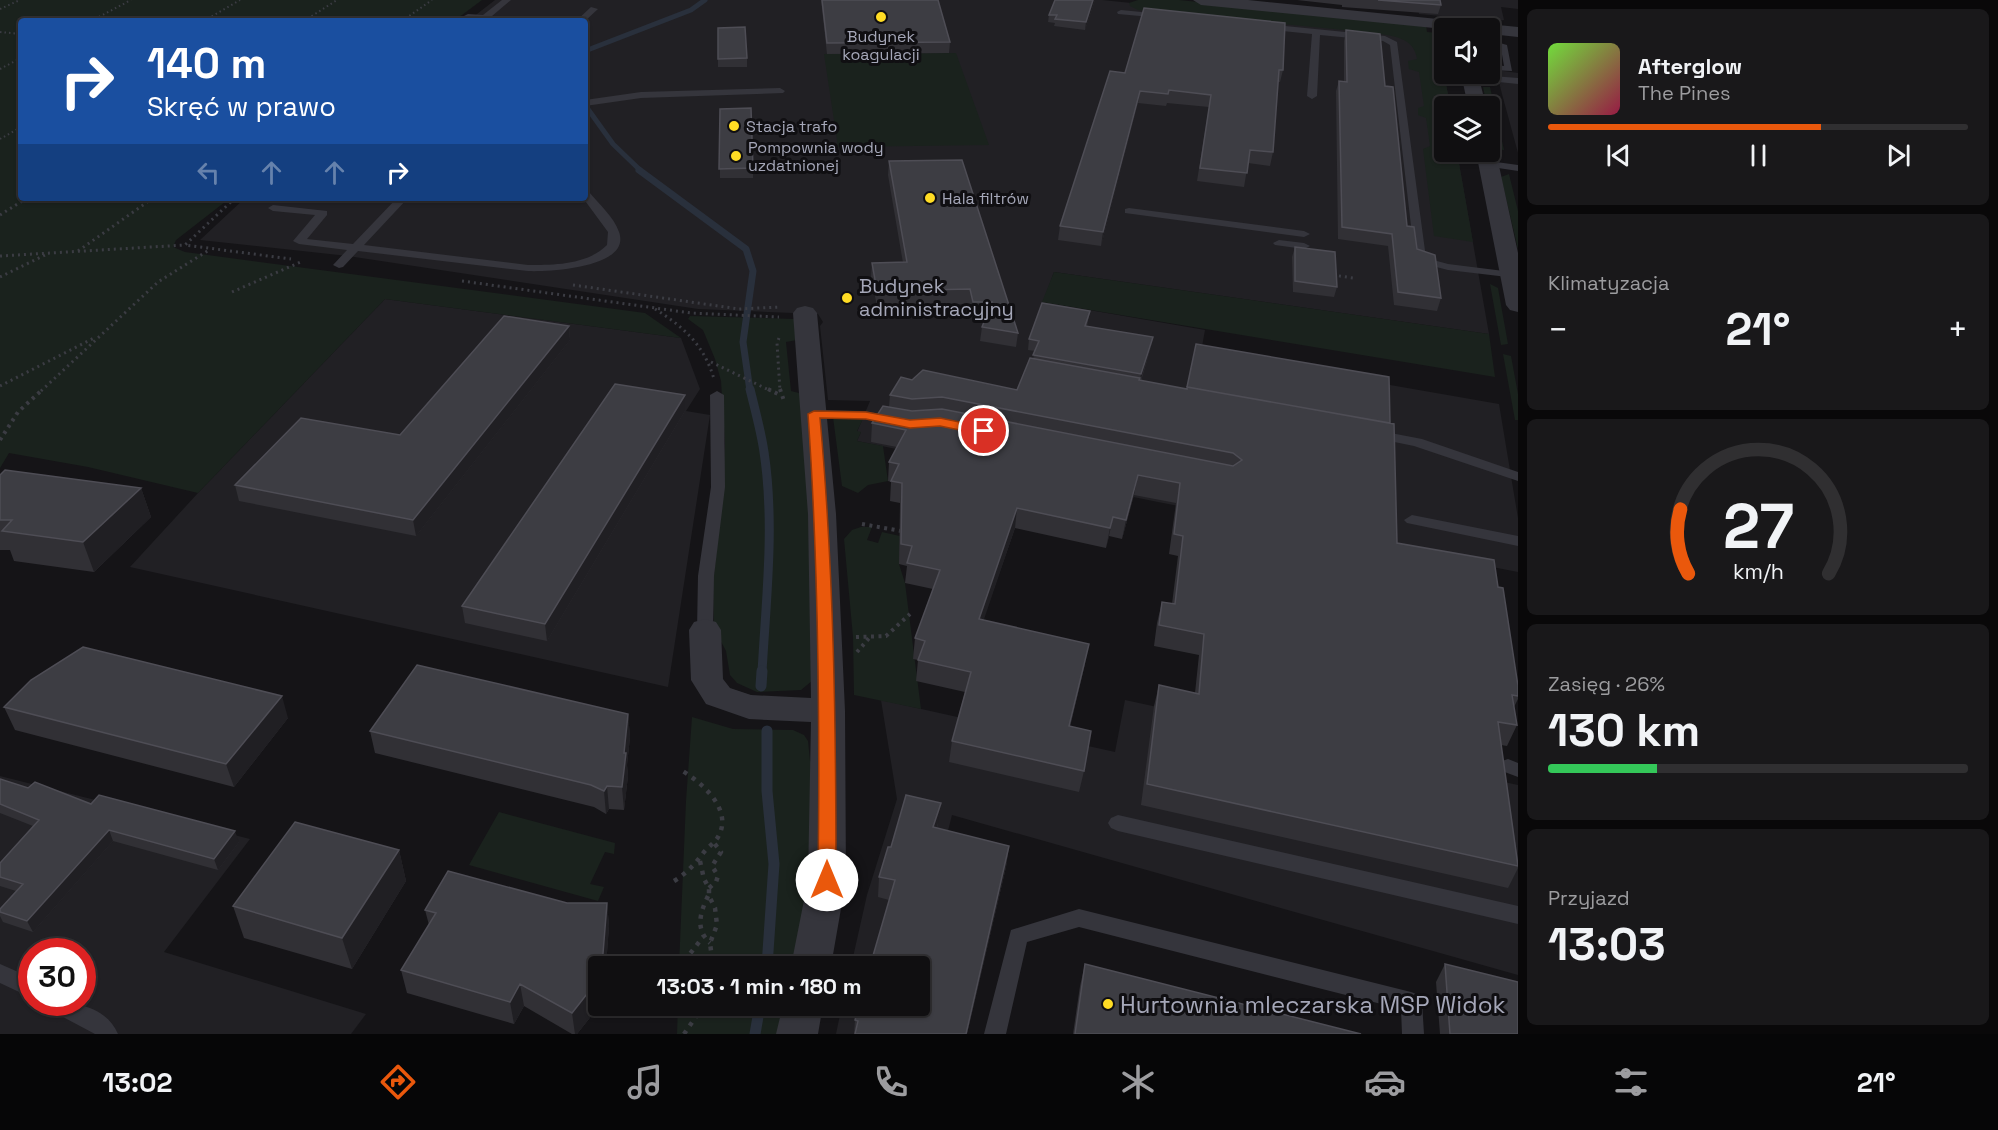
<!DOCTYPE html>
<html lang="pl">
<head>
<meta charset="utf-8">
<style>
	body { margin:0; font-family:"Space Grotesk",sans-serif; background:#19181a; color:#f1f3f6; height:100vh; display:flex; flex-direction:column; font-size:22px; white-space:nowrap }
	* { box-sizing:border-box; margin:0 }
	p { font-size:20px; color:#9c9c9f }
	.icon { flex:none; width:33px; height:33px; fill:none; stroke:currentColor; stroke-width:2; stroke-linecap:round; stroke-linejoin:round }
	.map { position:relative; flex:1; overflow:hidden }
	.details { display:flex; flex-direction:column; gap:9px; padding:9px; background:#090809; width:480px }
	.details>* { flex:none }
	.guide { position:absolute; left:18px; top:18px; width:570px; height:183px; border-radius:6px; box-shadow:0 2px 4px #0004,0 0 0 2px #302f31; background:#1a4fa0; color:#fff; overflow:hidden }
	.tools { position:absolute; left:1434px; top:18px; display:grid; gap:12px }
	.tools a { display:grid; place-items:center; width:66px; height:66px; border-radius:6px; background:#100f11; box-shadow:0 2px 4px #0004,0 0 0 2px #302f31; font-size:30px }
	.speed { position:absolute; left:18px; top:938px; display:flex; gap:12px; font-size:30px; font-weight:700; text-align:center }
	.speed>* { display:grid; place-content:center; width:78px; height:78px; border-radius:50%; background:#100f11; box-shadow:0 2px 4px #0004,0 0 0 2px #302f31; line-height:1 }
	.speed .limit { border:9px solid #d22; background:#fff; color:#111 }
	.pin { position:absolute; display:grid; place-items:center; width:51px; height:51px; color:#fff; margin:-26px; border:3px solid #fff; border-radius:50%; box-shadow:0 2px 6px #0007 }
	.me { position:absolute; width:66px; margin:-33px; rotate:0deg; stroke-linejoin:round; filter:drop-shadow(0 0 4px #0008) }
	.turn { display:flex; align-items:center; gap:21px; height:126px; padding:0 30px; font-size:27px }
	.turn .icon { width:78px; height:78px; stroke-width:2.5 }
	.turn b { display:block; font-size:42px; line-height:51px }
	.lanes { display:flex; align-items:center; height:57px; padding:0 30px; background:#0003; justify-content:center; gap:30px; direction:ltr }
	.lanes .off { opacity:.35 }
	.big { font-size:45px; font-weight:800; line-height:1.1 }
	.details .widget { flex:1; display:flex; flex-direction:column; justify-content:center; gap:9px; min-width:0; padding:0 21px; border-radius:9px; background:#19181a }
	.details .dial { align-items:center; gap:0 }
	.dial svg { height:156px; overflow:visible; fill:none; stroke:#302f31; stroke-width:7; stroke-linecap:round; text-anchor:middle }
	.dial text { fill:#f1f3f6; stroke:none }
	.song { display:flex; align-items:center; gap:18px }
	.cover { width:72px; height:72px; border-radius:9px; background:linear-gradient(135deg,hsl(100 70% 55%),hsl(340 70% 35%)) }
	.played { height:6px; border-radius:3px; background:linear-gradient(90deg,#ea580c 65%,#302f31 65%) }
	.keys { display:flex; justify-content:space-around; direction:ltr }
	.heat { display:flex; justify-content:space-between; align-items:center; font-size:33px; direction:ltr }
	.charge { height:9px; border-radius:4px; background:linear-gradient(90deg,#34c759 26%,#302f31 0) }
	.trip { position:absolute; left:588px; top:956px; width:342px; height:60px; border-radius:6px; background:#100f11; box-shadow:0 2px 4px #0004,0 0 0 2px #302f31; font-weight:800; line-height:60px; text-align:center }
	.tab-bar { display:flex; height:96px; justify-content:space-around; align-items:center; background:#060607; color:#9c9c9f }
	.tab-bar .icon { width:42px; height:42px }
	.tab-bar .on { color:#ea580c }
	.tab-bar b { font-size:27px; color:#f1f3f6 }
	main { display:flex; flex:1; min-height:0 }
	.map>svg:first-child { display:block }
	.built { fill:#212024; fill-rule:evenodd }
	.green { fill:#1a221d }
	.lines { fill:none; stroke-linecap:round; stroke-linejoin:round }
	.stream-far3 { stroke:#29303c; stroke-width:5 }
	.stream-far2 { stroke:#29303c; stroke-width:7 }
	.stream-far1 { stroke:#29303c; stroke-width:9 }
	.stream { stroke:#29303c; stroke-width:11 }
	.path-far3 { stroke:#3b3c43; stroke-width:2; stroke-dasharray:1.5 3; stroke-linecap:butt }
	.path-far2 { stroke:#3b3c43; stroke-width:3; stroke-dasharray:2 4; stroke-linecap:butt }
	.path-far1 { stroke:#3b3c43; stroke-width:4; stroke-dasharray:3 4.5; stroke-linecap:butt }
	.path { stroke:#3b3c43; stroke-width:4.5; stroke-dasharray:4 6; stroke-linecap:butt }
	.lane { fill:#35353c; fill-rule:evenodd }
	.street { fill:#35353c; fill-rule:evenodd }
	.wall { fill:#313035 }
	.shaded-wall { fill:#201f23 }
	.building { fill:#3d3d43; stroke:#4e4d55; stroke-width:1.5 }
	.route { fill:#ea580c; stroke:#983908; stroke-width:1.5 }
	.poi-dot { fill:#ffdc24; stroke:#100f12; stroke-width:2 }
	.labels { text-anchor:middle; dominant-baseline:central; stroke-width:6; stroke-linejoin:round; paint-order:stroke }
	.far-poi-label { font-size:16px; fill:#a5a7b8; stroke:#100f12; text-anchor:start }
	.poi-label { font-size:20px; fill:#a5a7b8; stroke:#100f12; text-anchor:start }
	.near-poi-label { font-size:24px; fill:#a5a7b8; stroke:#100f12; text-anchor:start }
</style>
</head>
<body>
<main>
<div class="map">
<svg width="1518" height="1034" viewBox="0 0 1518 1034">
	<rect width="100%" height="100%" fill="#151417"/>
	<path class="built" d="M495 0H1102L1437 34 1450 106H1444V152H1457L1489 334 1054 272 1043 302 1205 330 1201 352 1499 404 1518 518V572L1158 502 857 441 861 432H857L870 401 828 400 820 326 823 322 818 314 698 309 348 256 200 240 245 198H585V21H468Z
		M1361 0H1518V9L1501 7 1504 20 1498 21 1419 14 1418 6Z
		M1496 70 1518 73V153L1502 94Z
		M385 299 681 338 700 389 686 411 710 415 668 687 130 567 198 493Z
		M881 700 1115 752 1125 700 1518 785V975L952 815 914 966H851L867 895 897 799Z
		M0 776 250 839 164 952 366 1014 351 1034H0ZM32 951H82V1002H32Z
		M842 1005H904L897 1034H836Z"/>
	<path class="green" d="M0 0H482L454 21H21V198H230L176 240 173 247 185 252 645 313 681 338 385 299 198 493 88 467 9 453 0 468Z
		M1138 0H1179L1419 24 1426 25 1427 32 1437 33 1450 106H1444V152H1457L1473 242 1434 236 1423 149 1430 146 1426 118 1418 115V108L1424 106 1419 72 1409 69 1408 61 1417 59C1414 37 1393 36 1374 33L1138 10 1130 6 1129 3Z
		M956 53 989 145 838 147 824 54Z
		M1483 87H1490L1504 150 1496 149 1490 106H1487Z
		M1509 174 1518 211V249L1501 177Z
		M1054 272 1489 334 1495 377 1042 302Z
		M1490 284 1498 288 1508 344 1501 345Z
		M690 316 795 319 797 340 786 342 791 391 803 394 809 491 813 680 801 690 757 692 737 683 730 675 726 651 714 628 713 584 721 510 725 443 721 381 715 359 703 330 688 319Z
		M1503 354 1511 356 1518 394V420H1515Z
		M833 417 863 419 857 431 861 432 857 441 883 446 888 481 868 485 858 493 842 486Z
		M861 527H872L867 540 878 543 882 532 900 536 899 564 905 583 921 709 854 695 853 637 844 539 852 530Z
		M692 717 733 729 793 730 804 735 808 741 810 761 820 762 812 879 797 966H679L686 801Z
		M499 812 615 843 614 854 605 852 590 884 604 887 598 901 469 865Z
		M678 1005H789L783 1034H677Z"/>
	<g class="lines">
		<path class="stream-far3" d="M585 51 691 10 705 0
			M585 105 613 144 641 171"/>
		<path class="stream-far2" d="M639 170 746 249 753 271 743 342 750 391"/>
		<path class="stream-far1" d="M750 389C755 410 761 431 764 452 775 524 766 600 762 672"/>
		<path class="stream" d="M761 686 762 671
			M767 731V791L774 864 767 966
			M755 1034 760 1005"/>
		<path class="path-far3" d="M0 9 20 0
			M91 21 131 0
			M204 21 240 0
			M304 21 337 0
			M402 21 432 0
			M0 32 21 34
			M0 69 21 58
			M0 139 21 127"/>
		<path class="path-far2" d="M235 198 185 245 291 259
			M0 215 27 198
			M78 251 153 198
			M0 256 185 245
			M1333 275 1353 278
			M0 277 45 255
			M462 281 691 313 779 317
			M573 285 739 309 780 307
			M232 292 303 261
			M655 309C684 327 704 345 714 379
			M779 338 777 343 780 391
			M711 362 771 391
			M0 386 94 338
			M41 391 158 282 209 250"/>
		<path class="path-far1" d="M768 389 780 395
			M780 389 784 401
			M0 440 18 412 43 389
			M862 524 901 531
			M856 637 886 636 910 614
			M857 652 870 637"/>
		<path class="path" d="M700 861 704 879 709 888V896L715 908 717 925 710 943 713 966
			M674 881C687 873 695 864 704 852 709 846 716 842 719 835 733 808 699 780 679 769
			M709 888 716 882 718 876 712 866 721 852 714 843
			M708 896C700 913 695 929 710 943
			M676 966 682 964 703 937
			M684 1034 704 1005"/>
		<path class="lane" d="M502 0H511L492 16 518 21H476L464 16 468 14 483 15Z
			M591 7 598 9 585 21H576Z
			M1121 10 1162 14 1166 16 1162 18 1118 14 1117 12Z
			M1266 24 1385 36 1397 42 1426 258 1448 264 1512 272 1518 276 1516 278 1448 270 1417 262 1415 260 1390 45 1383 41 1320 35 1317 96 1312 99 1307 96 1312 34 1263 29V25Z
			M1500 43 1507 45 1512 71 1490 70V64L1504 66Z
			M1467 74 1518 78V84L1470 79 1467 78Z
			M780 88 785 91 783 93 641 98 585 106V100L641 92Z
			M1489 161 1518 165V171L1485 166V162Z
			M585 191 589 192C599 204 614 217 619 232 632 268 547 272 528 271L358 251 343 267 339 268 333 265 347 250 299 244 293 241 315 215 273 211 268 208 273 205 327 211V215L307 239 353 244 397 198H408L364 245 528 265C554 265 587 265 607 245L608 232 583 198H585Z
			M1129 208 1304 231 1310 234 1304 237 1125 213V209Z
			M1279 240 1304 243 1310 246 1304 249 1275 245 1273 243Z
			M717 391 724 395 725 487 714 576 713 630 711 634H699L697 630 698 576 711 487 710 395Z
			M814 410 865 411 899 418 901 421 894 425 865 419 809 417 807 414 809 411Z
			M1375 430 1422 439 1518 472V481L1414 446 1370 437 1368 434 1370 431Z
			M1412 515 1518 536V546L1407 523 1404 520Z
			M1508 759 1518 763V777L1502 771 1499 766 1502 761Z
			M1118 815 1518 906V924L1118 831 1111 828 1108 823 1111 818Z
			M1079 909 1411 992 1419 995 1422 1002 1424 1034H1402L1401 1009 1079 927 1027 942 1006 1034H984L1011 930Z
			M0 964 32 978V998L0 983Z
			M45 1002C74 1002 105 1005 118 1034H95L48 1009Z"/>
		<path class="street" d="M1193 0H1248L1518 27V37L1490 34V28L1444 29 1201 5Z
			M1461 74H1478L1486 106H1468Z
			M1490 147 1496 152 1518 253V312L1510 310 1506 305 1476 152H1490Z
			M805 306 813 308 817 313 836 514 845 711 846 880 831 966H791L808 880 811 722 749 719 706 704 691 680 689 630 694 622 705 619 716 622 721 630 723 679 730 688 751 695 811 698 808 514 793 313 797 308Z
			M783 1005H823L818 1034H776Z"/>
	</g>
	<path class="wall" d="M821 0H938L950 42 949 53 827 54Z
		M1095 0 1085 30 1054 26 1055 23 1048 22 1049 15Z
		M1297 0H1440L1441 5 1438 14 1342 7V5Z
		M718 28 747 58V67H718Z
		M1346 30 1385 86 1407 226 1441 298 1437 311 1394 305 1388 246 1338 239 1336 91 1339 81H1344V41Z
		M1283 70 1280 82H1278L1273 152 1270 166 1248 163 1244 187 1197 181 1209 107 1167 103 1166 106 1138 103 1101 246 1058 240 1060 226 1125 73Z
		M720 109 753 168V178H720Z
		M889 161 1018 333 1016 347 980 341 982 327 986 317H971L968 304 877 306 871 277 872 263H903L888 175Z
		M1295 247 1337 287 1334 297 1293 292 1292 257Z
		M1090 311 1087 326 1153 337 1151 347 1141 381 1390 423 1397 543 1498 587 1518 686V699L1514 707 1517 725 1507 746 1501 745 1518 862V868L1508 888 1141 805 1154 706 1159 685 1195 693 1199 655 1154 646 1157 623 1162 602 1172 604 1178 556 1169 554 1176 503 1134 495 1122 539 1109 536 1106 548 1015 528 983 620 1085 664 1070 727 1084 771 1079 792 949 762 952 741 965 692 916 681 918 660 913 659 915 638 933 589 905 583 907 566 899 564 900 503 890 501 891 482 888 481 889 462 897 447 871 442 872 423 889 407 890 395 912 380 1017 390 1033 359 1035 351 1028 350 1029 339Z
		M569 326 570 340 416 536 239 501 235 485 400 435Z
		M685 395V411L547 641 465 623 462 606Z
		M0 475 141 488 151 517 94 572 14 561 10 550H0Z
		M4 707 288 718 234 787 15 730Z
		M628 714 630 737 627 765 628 776 624 810 609 809 606 814 594 807 375 753 370 731Z
		M0 779 28 788 239 842 218 870 113 841 33 932 3 922 0 916V909L16 891 0 886V863L33 826 0 813Z
		M938 823 937 828 1009 846 1006 867 967 1034H854L855 1020 889 900 878 897 879 877 891 847Z
		M399 850 406 881 352 969 244 938 233 906Z
		M567 903H607L609 926 606 966H598V1005H600L577 1034H572L524 1006 514 1024 407 993 401 970 429 925 425 910Z
		M1085 964 1361 1034H1073L1080 986Z
		M1445 964 1518 1034H1440L1436 982Z"/>
	<path class="shaded-wall" d="M1093 0H1095L1085 30 1086 22Z
		M1140 91 1138 103 1101 246 1103 232Z
		M569 326 570 340 416 536 413 520Z
		M1153 337 1151 347 1139 385 1141 374Z
		M685 395V411L547 641 545 624Z
		M1138 475 1134 495 1122 539 1126 520Z
		M141 488 151 517 94 572 83 542Z
		M1017 508 1015 528 977 640 979 619Z
		M1113 517 1109 536 1106 548 1110 528Z
		M1089 644 1085 664 1065 747 1069 726Z
		M282 696 288 718 234 787 226 764Z
		M628 714 630 737 627 765 628 776 624 810 622 787 624 753Z
		M607 786 609 809 606 814 604 791Z
		M941 803 938 823 931 847 933 827Z
		M109 830 113 841 33 932 27 921Z
		M235 831 239 842 218 870 214 859Z
		M1009 846 1006 867 967 1034H966Z
		M399 850 406 881 352 969 342 938Z
		M607 903 609 926 606 966H602Z
		M598 980V1005H600L577 1034H575L572 1013Z
		M520 984 524 1006 514 1024 510 1002Z"/>
	<path class="building" d="M822 0H938L950 42 827 43Z
		M1055 0H1093L1086 22 1055 19 1057 15H1049Z
		M1378 0H1440L1441 5Z
		M1144 8 1285 23 1283 70H1279L1273 152 1250 150 1247 173 1200 168 1211 95 1169 90 1168 94 1140 91 1103 232 1060 226 1110 71 1125 73Z
		M745 27 747 58 718 59V28Z
		M1346 30 1380 34 1385 86 1393 87 1407 226 1414 227 1417 249 1435 255 1441 298 1398 292 1392 234 1342 227 1339 81 1347 82Z
		M751 108 753 168 719 169 720 109Z
		M962 160 1018 333 982 327 992 302H973L970 289 877 291 872 263 907 262 889 161Z
		M1295 247 1335 252 1337 287 1295 281Z
		M1042 303 1090 311 1085 326 1153 337 1141 374 1033 355 1039 341 1029 339Z
		M504 316 569 326 413 520 235 485 301 418 400 435Z
		M1196 344 1389 377 1390 423 1187 387Z
		M1030 358 1140 378 1139 380 1187 389V387L1394 424 1397 543 1494 560 1498 587 1503 588 1518 686V696L1512 695 1517 725 1498 722 1518 866 1147 784 1159 685 1199 694 1204 634 1159 625 1162 602 1175 604 1183 536 1174 534 1180 483 1138 475 1126 520 1113 517 1110 528 1017 508 979 619 1089 644 1069 726 1091 731 1084 771 952 741 971 672 918 660 925 641 915 638 940 570 907 563 912 546 901 544 902 483 891 481 899 464 889 462 906 430 872 423 883 406 912 411 942 409 1233 466 1242 460 1233 453 942 397 912 399 890 395 901 377 912 380 923 370 1017 390Z
		M615 384 685 395 545 624 462 606Z
		M5 470 141 488 83 542 2 531 12 520H0V475Z
		M83 647 282 696 226 764 4 707 31 680Z
		M417 665 628 714 624 753H626L622 787 607 786 604 791 591 785 370 731Z
		M0 779 28 788 35 782 91 804 99 795 235 831 214 859 109 830 27 921 0 912V909L23 884 0 877V863L39 820 0 804Z
		M906 795 941 803 933 827 1009 846 966 1034H855L858 1021 855 1020 859 1005H920V966H870L895 880 879 877 888 847H891Z
		M295 822 399 850 342 938 233 906Z
		M448 871 567 903H607L602 966H598V980L572 1013 520 984 510 1002 401 970 436 913 425 910Z
		M1085 964 1361 1034H1075Z
		M1445 964 1518 982V1034H1450Z"/>
	<path class="route" d="M814 411 866 412 910 420 940 418 984 427 990 431 984 435 940 426 910 428 866 419 820 418C834 572 836 726 836 880L834 885 827 888 821 885 818 880C820 725 819 570 808 414Z"/>
	<g class="poi-dot">
		<circle cx="881" cy="17" r="6"/>
		<circle cx="734" cy="126" r="6"/>
		<circle cx="736" cy="156" r="6"/>
		<circle cx="930" cy="198" r="6"/>
		<circle cx="847" cy="298" r="6"/>
		<circle cx="1108" cy="1004" r="6"/>
	</g>
	<g class="labels">
		<g class="far-poi-label">
			<text x="881" y="36" text-anchor="middle">Budynek<tspan x="881" dy="18">koagulacji</tspan></text>
			<text x="746" y="126">Stacja trafo</text>
			<text x="748" y="147">Pompownia wody<tspan x="748" dy="18">uzdatnionej</tspan></text>
			<text x="942" y="198">Hala filtrów</text>
		</g>
		<g class="poi-label">
			<text x="859" y="286">Budynek<tspan x="859" dy="23">administracyjny</tspan></text>
		</g>
		<g class="near-poi-label">
			<text x="1120" y="1004">Hurtownia mleczarska MSP Widok</text>
		</g>
	</g>
</svg>
<div class="tools">
<a><svg class="icon" aria-label="sound" viewBox="0 0 24 24"><path d="M4 9h4l5-4v14l-5-4H4zM17 9q2 3 0 6"/></svg></a>
<a><svg class="icon" aria-label="layers" viewBox="0 0 24 24"><path d="M12 4l9 5-9 5-9-5zM3 14l9 5 9-5"/></svg></a>
</div>
<div class="speed"><div class="limit">30</div></div>
<div class="pin" style="left:984px;top:431px;background:#d93025"><svg class="icon" aria-label="arrive" viewBox="0 0 24 24"><path d="M6 21V4h12l-3 4 3 4H6"/></svg></div>
<svg class="me" style="left:827px;top:880px" viewBox="-20 -20 40 40"><circle r="19" fill="#fff"/><path d="M0-13L10 11 0 6-10 11z" fill="#ea580c"/></svg>
<div class="trip">13:03 · 1 min · 180 m</div>
<div class="guide">
<div class="turn"><svg class="icon" aria-label="right" viewBox="0 0 24 24"><path d="M7 20v-9h11M14 6l5 5-5 5"/></svg><div><b>140 m</b>Skręć w prawo</div></div>
<div class="lanes"><svg class="icon off" aria-label="left" viewBox="0 0 24 24"><path d="M17 20v-9H6M10 6l-5 5 5 5"/></svg><svg class="icon off" aria-label="ahead" viewBox="0 0 24 24"><path d="M12 20V5M6 11l6-6 6 6"/></svg><svg class="icon off" aria-label="ahead" viewBox="0 0 24 24"><path d="M12 20V5M6 11l6-6 6 6"/></svg><svg class="icon" aria-label="right" viewBox="0 0 24 24"><path d="M7 20v-9h11M14 6l5 5-5 5"/></svg></div>
</div>
</div>
<section class="details">
<div class="widget">
<div class="song"><i class="cover"></i><div><b>Afterglow</b><p>The Pines</p></div></div>
<div class="played"></div>
<div class="keys"><svg class="icon" aria-label="previous" viewBox="0 0 24 24"><path d="M18 5L8 12l10 7zM5 5v14"/></svg><svg class="icon" aria-label="pause" viewBox="0 0 24 24"><path d="M8 5v14M16 5v14"/></svg><svg class="icon" aria-label="next" viewBox="0 0 24 24"><path d="M6 5l10 7-10 7zM19 5v14"/></svg></div>
</div>
<div class="widget"><p>Klimatyzacja</p>
<div class="heat"><a>−</a><b class="big">21°</b><a>+</a></div>
</div>
<div class="widget dial"><svg viewBox="0 0 100 80">
<path d="M14 69A42 42 0 1 1 86 69"/>
<path d="M14 69A42 42 0 0 1 10 36" stroke="#ea580c"/>
<text x="50" y="56" font-size="32" font-weight="700">27</text>
<text x="50" y="72" font-size="11">km/h</text>
</svg></div>
<div class="widget"><p>Zasięg · 26%</p><b class="big">130 km</b><div class="charge"></div></div>
<div class="widget"><p>Przyjazd</p><b class="big">13:03</b></div>
</section>
</main>
<nav class="tab-bar">
<b>13:02</b>
<svg class="icon on" aria-label="directions" viewBox="0 0 24 24"><path d="M12 3l9 9-9 9-9-9zM9 14v-3h6M13 9l2 2-2 2"/></svg>
<svg class="icon" aria-label="music" viewBox="0 0 24 24"><path d="M9 18V5l10-2v13"/><circle cx="6" cy="18" r="3"/><circle cx="16" cy="16" r="3"/></svg>
<svg class="icon" aria-label="phone" viewBox="0 0 24 24"><path d="M5 4h4l2 5-3 2q2 4 5 5l2-3 5 2v4C11 20 4 13 5 4z"/></svg>
<svg class="icon" aria-label="climate" viewBox="0 0 24 24"><path d="M12 3v18M4 7l16 10M4 17L20 7"/></svg>
<svg class="icon" aria-label="car" viewBox="0 0 24 24"><path d="M5 17H2v-5l4-1 3-4h7l3 4 3 1v5h-3M9 17h6M6 11h13"/><circle cx="7" cy="17" r="2"/><circle cx="17" cy="17" r="2"/></svg>
<svg class="icon" aria-label="filters" viewBox="0 0 24 24"><path d="M4 7h16M4 17h16"/><circle cx="9" cy="7" r="2"/><circle cx="15" cy="17" r="2"/></svg>
<b>21°</b>
</nav>
</body>
</html>
